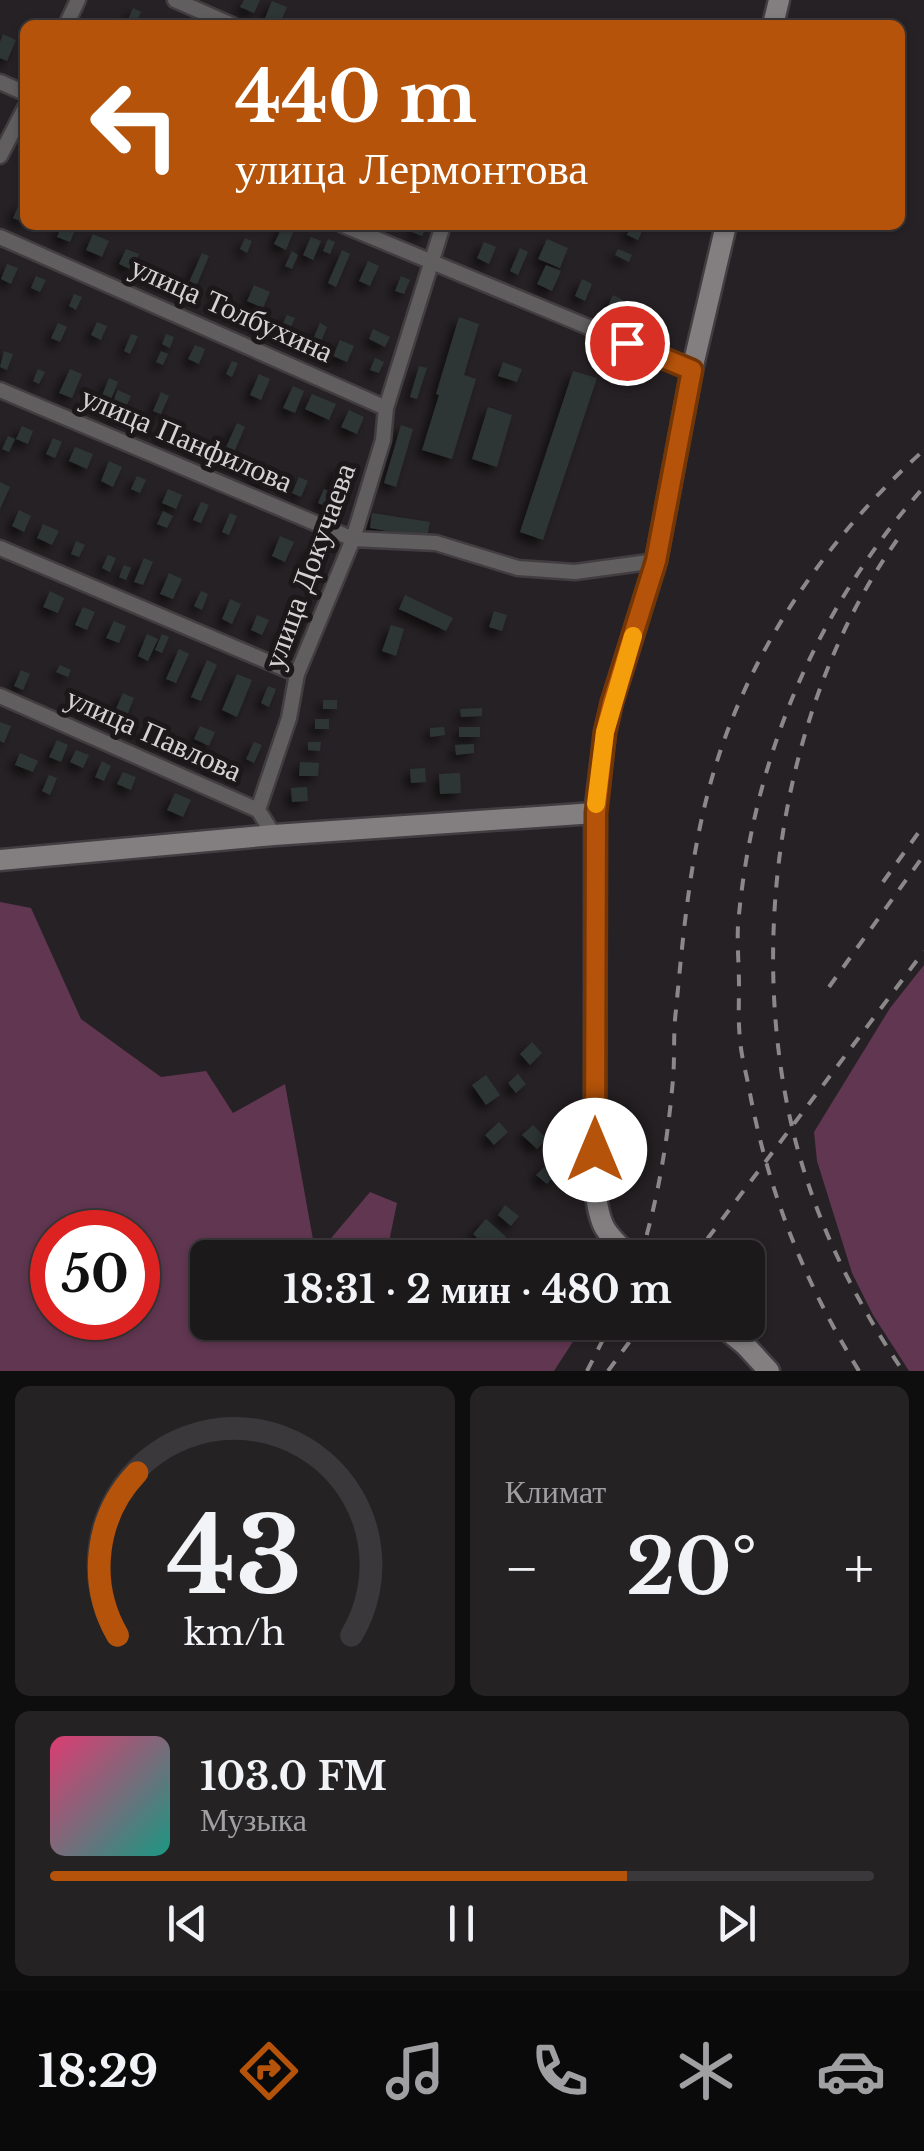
<!DOCTYPE html>
<html lang="ru">
<head>
<meta charset="utf-8">
<style>
	body { margin:0; font-family:"Libre Baskerville",serif; background:#252224; color:#f1f3f6; height:100vh; display:flex; flex-direction:column; font-size:38px; white-space:nowrap }
	* { box-sizing:border-box; margin:0 }
	p { font-size:32px; color:#a0a0a3 }
	.icon { flex:none; width:55px; height:55px; fill:none; stroke:currentColor; stroke-width:2; stroke-linecap:round; stroke-linejoin:round }
	.map { position:relative; height:1371px; overflow:hidden }
	.details { display:flex; flex-direction:column; gap:15px; padding:15px; background:#0f0e0f; flex:1 }
	.details>* { flex:none }
	.banner { position:absolute; left:20px; top:20px; width:885px; height:210px; border-radius:15px; box-shadow:0 2px 8px #0004,0 0 0 2px #3a383a; background:#b45309; color:#fff; overflow:hidden }
	.speed { position:absolute; left:30px; top:1210px; display:flex; gap:20px; font-size:50px; font-weight:700; text-align:center }
	.speed>* { display:grid; place-content:center; width:130px; height:130px; border-radius:50%; background:#1c191b; box-shadow:0 2px 8px #0004,0 0 0 2px #3a383a; line-height:1 }
	.speed .limit { border:15px solid #d22; background:#fff; color:#111 }
	.pin { position:absolute; display:grid; place-items:center; width:85px; height:85px; color:#fff; margin:-42px; border:5px solid #fff; border-radius:50%; box-shadow:0 2px 10px #0007 }
	.me { position:absolute; width:110px; margin:-55px; rotate:0deg; stroke-linejoin:round; filter:drop-shadow(0 0 8px #0008) }
	.turn { display:flex; align-items:center; gap:35px; height:210px; padding:0 50px; font-size:45px }
	.turn .icon { width:130px; height:130px; stroke-width:2.5 }
	.turn b { display:block; font-size:70px; line-height:85px }
	.big { font-size:75px; font-weight:700; line-height:1.1 }
	.details .widget { flex:1; display:flex; flex-direction:column; justify-content:center; gap:15px; min-width:0; padding:0 35px; border-radius:15px; background:#252224 }
	.details .dial { align-items:center; gap:0 }
	.dial svg { height:260px; overflow:visible; fill:none; stroke:#3a383a; stroke-width:7; stroke-linecap:round; text-anchor:middle }
	.dial text { fill:#f1f3f6; stroke:none }
	.song { display:flex; align-items:center; gap:30px }
	.cover { width:120px; height:120px; border-radius:15px; background:linear-gradient(135deg,hsl(340 70% 55%),hsl(170 70% 35%)) }
	.played { height:10px; border-radius:5px; background:linear-gradient(90deg,#b45309 70%,#3a383a 70%) }
	.keys { display:flex; justify-content:space-around; direction:ltr }
	.heat { display:flex; justify-content:space-between; align-items:center; font-size:55px; direction:ltr }
	.details .tiles { flex:1; display:grid; gap:15px; grid-template-columns:1fr 1fr }
	.widget:last-child { grid-column:span 2 }
	.trip { position:absolute; left:190px; top:1240px; width:575px; height:100px; border-radius:15px; background:#1c191b; box-shadow:0 2px 8px #0004,0 0 0 2px #3a383a; font-weight:700; line-height:100px; text-align:center }
	.dock { display:flex; height:160px; justify-content:space-around; align-items:center; background:#0b0a0b; color:#a0a0a3 }
	.dock .icon { width:70px; height:70px }
	.dock .selected { color:#b45309 }
	.dock b { font-size:45px; color:#f1f3f6 }
	.map>svg:first-child { display:block }
	.green { fill:#603650; fill-rule:evenodd }
	.building { fill:#2f3536; filter:url(#shadow) }
	.lines { fill:none; stroke-linecap:round; stroke-linejoin:round }
	.street-casing { stroke:#423d40; stroke-width:19 }
	.secondary-casing { stroke:#423d40; stroke-width:25 }
	.street { stroke:#605e5f; stroke-width:14 }
	.secondary { stroke:#837f81; stroke-width:20 }
	.rail { stroke:#8b888a; stroke-width:4; stroke-dasharray:12 12; stroke-linecap:butt }
	.route-casing { stroke:#753606; stroke-width:25 }
	.route { stroke:#b45309; stroke-width:18 }
	.slow { stroke:#f59e0b; stroke-width:18 }
	.labels { text-anchor:middle; dominant-baseline:central; stroke-width:10; stroke-linejoin:round; paint-order:stroke }
	.street-label { font-size:30px; fill:#d5d2d4; stroke:#1c181a }
</style>
</head>
<body>
<div class="map">
<svg width="924" height="1371" viewBox="0 0 924 1371">
	<defs>
		<filter id="shadow"><feDropShadow dx="-5.5" dy="5.5" stdDeviation="5" flood-color="#0009"/></filter>
	</defs>
	<rect width="100%" height="100%" fill="#262124"/>
	<path class="green" d="M0 902 31 908 81 1019 161 1077 206 1071 233 1113 285 1084 316 1256 370 1192 397 1203 390 1237 408 1257 208 1258V1322H466L470 1327 476 1322 585 1323 554 1371H0ZM52 1232H138V1318H52Z
		M924 965V1371H909L873 1315 852 1273 817 1161 814 1132 890 1008Z"/>
	<path class="building" d="M244 0H260L254 13 240 7Z
		M272 1 287 7 280 24 265 18Z
		M133 8 141 12 136 24 128 20Z
		M3 34 16 40 7 61 0 58V42Z
		M19 204 25 206V223L13 218Z
		M62 225H77L70 242 57 237Z
		M283 225 294 230 286 250 274 244Z
		M415 225H427L422 236 412 232Z
		M631 225H645L638 240 627 235Z
		M93 234 109 241 102 257 86 250Z
		M311 237 321 241 313 260 303 255Z
		M245 238 252 241 247 253 240 249Z
		M328 239 335 242 330 254 323 251Z
		M547 239 568 248 560 268 538 259Z
		M484 242 496 247 489 264 477 258Z
		M520 248 528 252 518 275 510 271Z
		M126 249 139 254 132 270 119 264Z
		M618 249 632 255 629 262 615 255Z
		M342 250 350 254 336 287 328 283Z
		M292 251 298 255 292 269 285 266Z
		M202 253 209 256 193 294 185 291Z
		M368 261 379 266 370 286 359 281Z
		M7 264 18 268 11 284 1 279Z
		M147 264 167 273 163 281 143 273Z
		M546 265 561 271 552 291 537 284Z
		M36 276 46 280 40 292 31 288Z
		M401 276 410 280 404 294 395 291Z
		M582 279 592 284 585 301 575 296Z
		M254 285 270 292 263 308 247 301Z
		M219 290 232 296 226 309 213 303Z
		M74 294 82 297 76 310 69 306Z
		M613 295 623 300 617 315 606 310Z
		M287 315 295 318 287 336 279 332Z
		M459 317 479 324 464 375 476 379 452 459 422 450 439 395 436 394Z
		M97 322 107 326 101 340 91 335Z
		M58 323 67 327 60 342 51 338Z
		M320 323 327 327 318 349 310 346Z
		M373 329 390 337 385 347 369 339Z
		M131 334 138 336 130 354 124 351Z
		M166 334 174 337 170 348 162 344Z
		M340 340 354 346 347 362 333 356Z
		M195 345 205 349 199 364 188 359Z
		M4 351 13 354 7 370 0 367Z
		M161 351 168 354 163 365 156 362Z
		M375 358 384 362 379 373 370 370Z
		M232 361 238 363 232 377 226 374Z
		M503 362 522 369 517 382 498 376Z
		M419 366 427 368 417 399 410 397Z
		M38 369 45 372 39 384 33 381Z
		M70 369 82 374 72 398 59 393Z
		M573 371 597 378 543 540 520 532Z
		M259 374 270 379 261 400 250 395Z
		M109 378 118 382 108 407 99 403Z
		M293 386 304 391 295 413 283 408Z
		M118 390 131 396 120 420 107 414Z
		M161 392 169 396 161 414 153 411Z
		M312 394 336 404 329 420 305 409Z
		M488 407 512 415 497 467 472 459Z
		M349 410 364 417 357 434 341 427Z
		M237 423 245 427 229 464 210 456 216 443 226 447Z
		M167 424 173 427 167 442 160 438Z
		M401 425 413 429 396 487 384 483Z
		M22 426 33 431 28 444 16 439Z
		M197 435 207 439 200 454 190 449Z
		M8 436 15 439 9 452 2 449Z
		M53 438 62 442 55 458 46 454Z
		M75 447 93 454 87 469 69 461Z
		M109 461 122 467 113 487 101 481Z
		M257 463 276 472 270 485 251 477Z
		M338 466 351 472 342 493 329 487Z
		M137 476 146 480 140 493 131 489Z
		M299 477 308 481 301 497 292 493Z
		M0 482 10 487 0 509Z
		M168 489 182 495 176 509 162 503Z
		M324 489 342 497 336 511 318 503Z
		M201 502 209 505 201 523 193 520Z
		M19 510 31 516 24 532 12 526Z
		M163 511 173 516 167 528 157 524Z
		M230 513 237 516 229 535 222 532Z
		M372 513 430 522 427 538 370 528Z
		M43 524 59 531 52 545 37 538Z
		M280 536 294 542 285 562 272 556Z
		M76 541 85 545 79 557 71 554Z
		M311 546 322 551 316 565 305 560Z
		M108 555 116 558 110 572 102 568Z
		M144 558 153 562 143 585 134 582Z
		M124 565 131 568 126 580 119 577Z
		M169 573 182 579 173 599 160 594Z
		M50 591 64 598 58 613 43 607Z
		M201 591 208 594 202 610 194 606Z
		M405 595 453 618 446 631 399 609Z
		M230 599 241 604 232 624 222 619Z
		M297 603 306 607 299 623 291 619Z
		M83 607 95 612 87 630 75 625Z
		M494 611 507 615 502 631 489 627Z
		M257 615 269 620 262 635 251 630Z
		M114 621 126 626 119 643 106 638Z
		M391 625 404 629 396 656 382 651Z
		M283 629 295 634 289 648 277 643Z
		M147 634 158 639 148 661 138 656Z
		M162 634 169 637 162 653 155 650Z
		M179 649 189 654 176 683 166 679Z
		M207 660 217 665 201 701 191 697Z
		M60 665 71 670 68 677 56 672Z
		M21 670 30 674 23 690 14 686Z
		M237 674 252 680 237 717 222 710Z
		M268 686 276 689 269 707 261 703Z
		M123 693 134 698 126 718 114 713Z
		M86 700 94 703 89 715 81 711Z
		M323 700H337V709H323Z
		M482 708V716L461 717 460 709Z
		M315 719H329V729H315Z
		M0 722 11 726 4 743 0 741Z
		M152 723 162 727 155 744 145 740Z
		M200 726 215 732 209 746 194 739Z
		M444 727 445 735 430 737V728Z
		M459 727H480V737H459Z
		M57 740 68 745 61 762 49 757Z
		M184 741 191 744 185 759 177 755Z
		M254 742 262 745 254 763 246 759Z
		M308 742H321L320 751 308 750Z
		M474 744V753L456 755 455 745Z
		M76 750 89 755 83 768 70 762Z
		M20 753 38 761 33 772 15 765Z
		M212 754 223 759 217 772 206 768Z
		M102 761 111 766 104 781 95 777Z
		M300 762 319 763 318 776H299Z
		M425 768 426 782 411 783 410 769Z
		M123 772 136 777 131 790 117 784Z
		M460 773 461 793 440 794 439 774Z
		M49 775 57 778 50 795 42 791Z
		M307 787 308 801 292 802 291 788Z
		M175 793 191 800 183 817 167 810Z
		M532 1042 542 1053 530 1065 520 1054Z
		M518 1074 526 1084 516 1093 508 1083Z
		M486 1075 500 1095 486 1105 472 1085Z
		M499 1122 508 1132 494 1145 485 1135Z
		M533 1125 547 1139 537 1149 522 1135Z
		M548 1163 558 1172 547 1184 536 1175Z
		M505 1205 519 1216 511 1226 498 1215Z
		M486 1219 506 1237 493 1252 473 1234Z"/>
	<g class="lines">
		<g class="street-casing">
			<path id="street" d="M175 0 232 25
				M66 25 78 0
				M0 82 25 93
				M0 156 25 108
				M343 225 692 370
				M0 237 386 408
				M0 390 353 539 436 543 518 568 575 572 656 561
				M0 548 297 674
				M0 696 258 810 274 835
				M258 810 289 718 297 674 353 539 383 440 386 408 443 225"/>
		</g>
		<g class="secondary-casing">
			<path id="secondary" d="M773 25 779 0
				M0 860 274 835 595 813
				M633 1258C604 1233 599 1226 595 1187V813L605 732 612 702 656 561 692 370 726 225
				M717 1322 745 1345 769 1371"/>
		</g>
		<use href="#street" class="street"/>
		<use href="#secondary" class="secondary"/>
		<path class="rail" d="M897 540C774 713 741 973 805 1174 827 1244 862 1311 903 1371
			M883 882 924 825
			M829 987 924 855
			M640 1258C658 1200 668 1139 673 1079 675 1056 673 1033 676 1010 683 935 690 858 710 785 745 656 825 539 924 450
			M693 1258 924 951
			M587 1371 612 1322
			M608 1371 644 1322
			M859 1371C803 1280 767 1189 748 1083 745 1069 741 1054 740 1039 738 1021 739 1003 739 986 739 966 737 945 738 925 752 761 815 610 924 487"/>
	</g>
	<g class="lines">
		<g class="route-casing">
			<path id="route" d="M595 1150 596 813 605 732 612 702 656 561 692 370 627 343"/>
		</g>
		<use href="#route" class="route"/>
		<path class="slow" d="M596 804 605 732 633 636"/>
	</g>
	<g class="labels">
		<g class="street-label">
			<text transform="translate(232 309) rotate(24)">улица Толбухина</text>
			<text transform="translate(187 439) rotate(23)">улица Панфилова</text>
			<text transform="translate(309 566) rotate(-70)">улица Докучаева</text>
			<text transform="translate(154 734) rotate(24)">улица Павлова</text>
		</g>
	</g>
</svg>
<div class="speed"><div class="limit">50</div></div>
<div class="pin" style="left:627px;top:343px;background:#d93025"><svg class="icon" aria-label="arrive" viewBox="0 0 24 24"><path d="M6 21V4h12l-3 4 3 4H6"/></svg></div>
<svg class="me" style="left:595px;top:1150px" viewBox="-20 -20 40 40"><circle r="19" fill="#fff"/><path d="M0-13L10 11 0 6-10 11z" fill="#b45309"/></svg>
<div class="trip">18:31 · 2 мин · 480 m</div>
<div class="banner">
<div class="turn"><svg class="icon" aria-label="left" viewBox="0 0 24 24"><path d="M17 20v-9H6M10 6l-5 5 5 5"/></svg><div><b>440 m</b>улица Лермонтова</div></div>
</div>
</div>
<section class="details">
<div class="tiles">
<div class="widget dial"><svg viewBox="0 0 100 80">
<path d="M14 69A42 42 0 1 1 86 69"/>
<path d="M14 69A42 42 0 0 1 20 19" stroke="#b45309"/>
<text x="50" y="56" font-size="32" font-weight="700">43</text>
<text x="50" y="72" font-size="11">km/h</text>
</svg></div>
<div class="widget"><p>Климат</p>
<div class="heat"><a>−</a><b class="big">20°</b><a>+</a></div>
</div>
<div class="widget">
<div class="song"><i class="cover"></i><div><b>103.0 FM</b><p>Музыка</p></div></div>
<div class="played"></div>
<div class="keys"><svg class="icon" aria-label="previous" viewBox="0 0 24 24"><path d="M18 5L8 12l10 7zM5 5v14"/></svg><svg class="icon" aria-label="pause" viewBox="0 0 24 24"><path d="M8 5v14M16 5v14"/></svg><svg class="icon" aria-label="next" viewBox="0 0 24 24"><path d="M6 5l10 7-10 7zM19 5v14"/></svg></div>
</div>
</div>
</section>
<nav class="dock">
<b>18:29</b>
<svg class="icon selected" aria-label="directions" viewBox="0 0 24 24"><path d="M12 3l9 9-9 9-9-9zM9 14v-3h6M13 9l2 2-2 2"/></svg>
<svg class="icon" aria-label="music" viewBox="0 0 24 24"><path d="M9 18V5l10-2v13"/><circle cx="6" cy="18" r="3"/><circle cx="16" cy="16" r="3"/></svg>
<svg class="icon" aria-label="phone" viewBox="0 0 24 24"><path d="M5 4h4l2 5-3 2q2 4 5 5l2-3 5 2v4C11 20 4 13 5 4z"/></svg>
<svg class="icon" aria-label="climate" viewBox="0 0 24 24"><path d="M12 3v18M4 7l16 10M4 17L20 7"/></svg>
<svg class="icon" aria-label="car" viewBox="0 0 24 24"><path d="M5 17H2v-5l4-1 3-4h7l3 4 3 1v5h-3M9 17h6M6 11h13"/><circle cx="7" cy="17" r="2"/><circle cx="17" cy="17" r="2"/></svg>
</nav>
</body>
</html>
